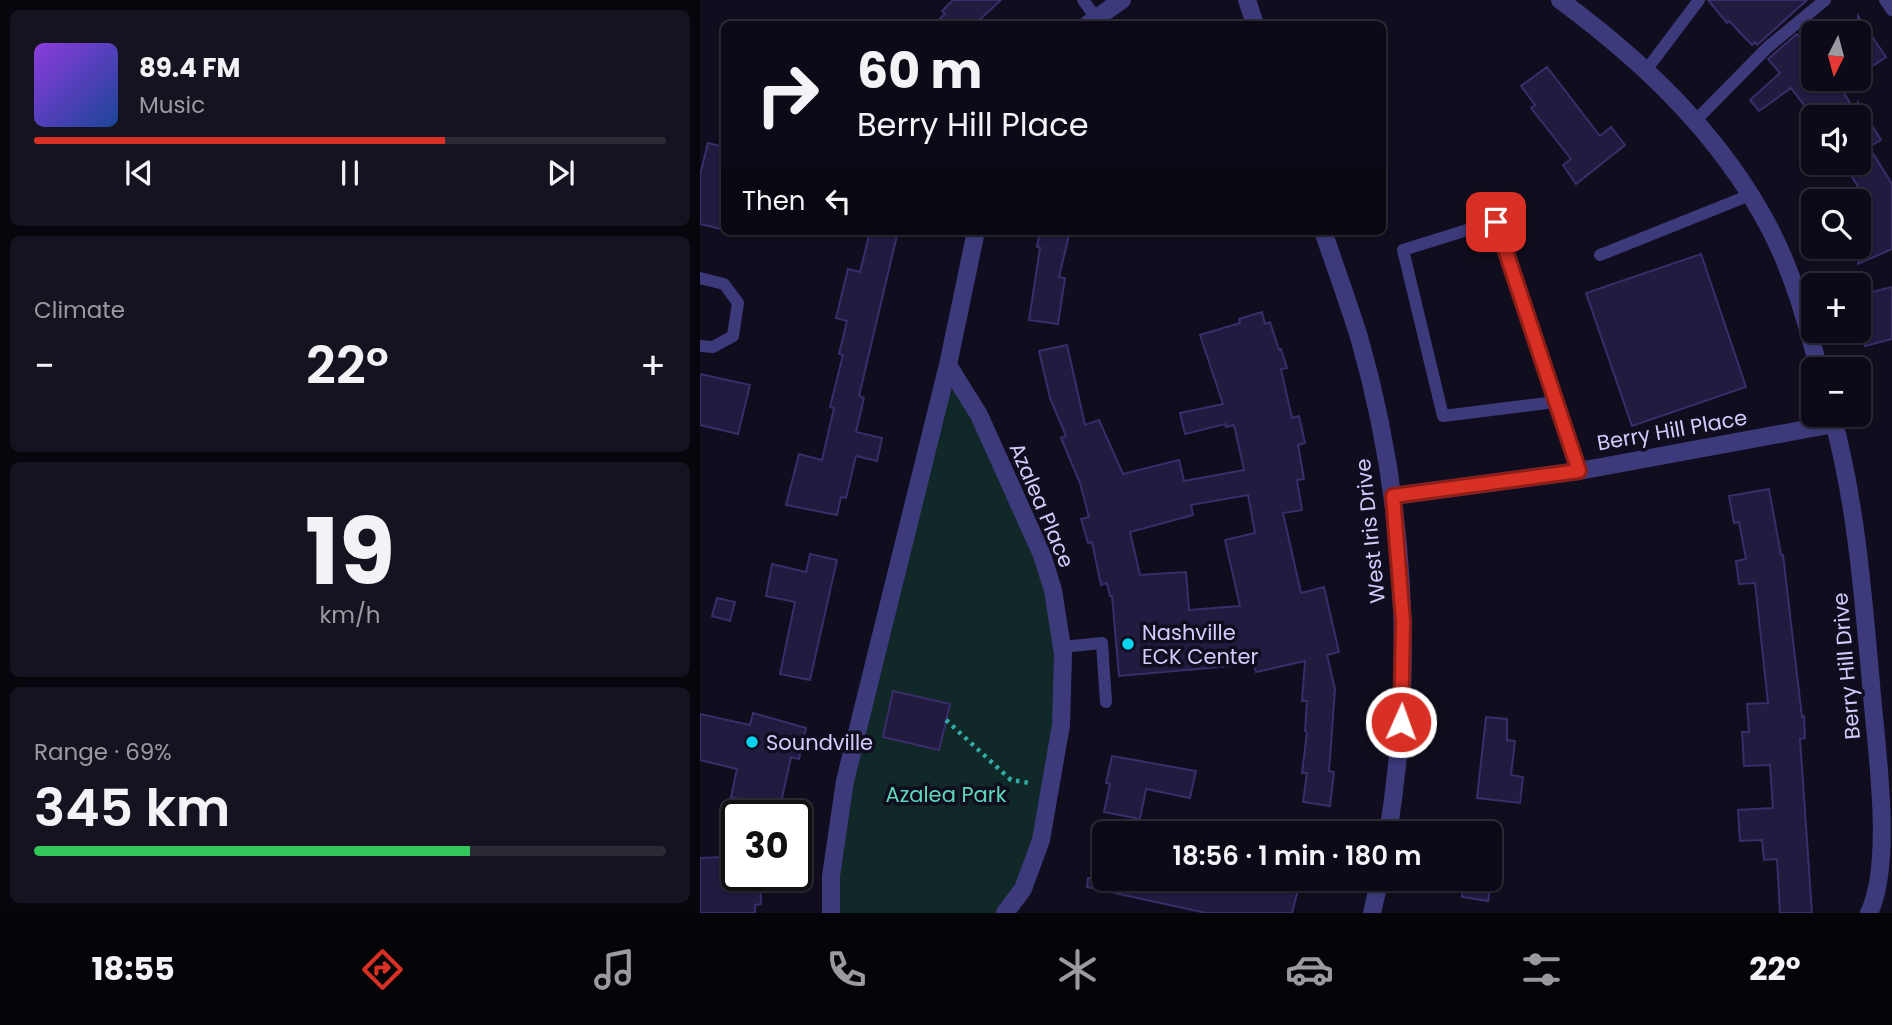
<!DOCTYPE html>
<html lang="en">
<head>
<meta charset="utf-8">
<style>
	body { margin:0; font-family:Poppins,sans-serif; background:#15131f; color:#f1f3f6; height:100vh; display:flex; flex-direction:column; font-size:26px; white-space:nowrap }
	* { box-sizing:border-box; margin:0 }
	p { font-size:23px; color:#9a9aa1 }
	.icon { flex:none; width:38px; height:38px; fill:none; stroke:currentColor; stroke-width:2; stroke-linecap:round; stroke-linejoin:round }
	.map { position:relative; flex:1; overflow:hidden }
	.details { display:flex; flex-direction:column; gap:10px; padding:10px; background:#07060c; width:700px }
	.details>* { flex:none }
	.hud { position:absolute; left:21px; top:21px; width:665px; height:214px; border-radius:10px; box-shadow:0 2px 5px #0004,0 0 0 2px #2c2b35; background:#0c0a16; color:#f1f3f6; overflow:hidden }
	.needle { width:46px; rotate:186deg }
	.controls { position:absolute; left:1101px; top:21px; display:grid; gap:14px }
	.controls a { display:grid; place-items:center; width:70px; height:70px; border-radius:10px; background:#0c0a16; box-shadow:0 2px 5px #0004,0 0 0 2px #2c2b35; font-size:35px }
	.speed { position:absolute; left:21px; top:800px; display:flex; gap:14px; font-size:35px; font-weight:700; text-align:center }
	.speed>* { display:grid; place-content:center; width:91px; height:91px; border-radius:50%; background:#0c0a16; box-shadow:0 2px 5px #0004,0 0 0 2px #2c2b35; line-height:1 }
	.speed .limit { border:4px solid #111; border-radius:10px; background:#fff; color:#111 }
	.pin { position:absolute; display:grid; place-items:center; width:60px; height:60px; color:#fff; margin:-30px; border-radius:14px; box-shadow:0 4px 10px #0006 }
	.me { position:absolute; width:77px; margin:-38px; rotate:2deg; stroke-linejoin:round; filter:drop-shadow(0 0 5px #0008) }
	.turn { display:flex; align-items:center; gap:24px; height:147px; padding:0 21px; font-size:32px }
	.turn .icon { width:91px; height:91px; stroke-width:2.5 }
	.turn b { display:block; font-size:49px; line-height:60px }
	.then { display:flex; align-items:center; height:66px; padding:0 21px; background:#0003; gap:14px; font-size:26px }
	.big { font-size:52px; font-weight:600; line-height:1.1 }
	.details .card { flex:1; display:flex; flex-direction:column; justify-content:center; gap:10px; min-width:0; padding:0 24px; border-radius:10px; background:#15131f }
	.details .dial { align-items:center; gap:0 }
	.dial b { font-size:91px; line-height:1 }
	.song { display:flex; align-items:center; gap:21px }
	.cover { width:84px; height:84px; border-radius:10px; background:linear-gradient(135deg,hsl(270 70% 55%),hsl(220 70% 35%)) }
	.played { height:7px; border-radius:4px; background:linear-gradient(90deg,#d93025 65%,#2c2b35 65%) }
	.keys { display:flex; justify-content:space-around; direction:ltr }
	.heat { display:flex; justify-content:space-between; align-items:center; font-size:38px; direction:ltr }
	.charge { height:10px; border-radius:5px; background:linear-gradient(90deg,#34c759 69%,#2c2b35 0) }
	.trip { position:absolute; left:392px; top:821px; width:410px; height:70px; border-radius:10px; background:#0c0a16; box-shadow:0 2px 5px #0004,0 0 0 2px #2c2b35; font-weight:600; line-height:70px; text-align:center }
	.menu { display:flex; height:112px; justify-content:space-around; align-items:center; background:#050409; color:#9a9aa1 }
	.menu .icon { width:49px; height:49px }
	.menu .active { color:#d93025 }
	.menu b { font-size:32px; color:#f1f3f6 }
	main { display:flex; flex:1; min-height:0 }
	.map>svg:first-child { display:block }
	.green { fill:#102827 }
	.building { fill:#221a3f; stroke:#392d6a; stroke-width:2; fill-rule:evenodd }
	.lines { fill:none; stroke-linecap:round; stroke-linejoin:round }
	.path { stroke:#32aca6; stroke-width:4.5; stroke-dasharray:3.5 5; stroke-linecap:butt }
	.lane { stroke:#3d3a7c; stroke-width:12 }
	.street { stroke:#3d3a7c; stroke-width:18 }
	.route-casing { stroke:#8d1f18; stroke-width:18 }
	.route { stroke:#d93025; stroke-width:12 }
	.poi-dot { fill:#09d3ec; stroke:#100d1e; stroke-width:2.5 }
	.labels { text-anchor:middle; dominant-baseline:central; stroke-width:7; stroke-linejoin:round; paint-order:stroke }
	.street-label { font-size:21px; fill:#d2ccfd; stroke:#100d1e }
	.poi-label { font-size:21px; fill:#d2ccfd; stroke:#100d1e; text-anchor:start }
	.park-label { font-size:21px; fill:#5cd9bc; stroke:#100d1e }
</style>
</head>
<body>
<main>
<section class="details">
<div class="card">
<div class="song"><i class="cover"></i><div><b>89.4 FM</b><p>Music</p></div></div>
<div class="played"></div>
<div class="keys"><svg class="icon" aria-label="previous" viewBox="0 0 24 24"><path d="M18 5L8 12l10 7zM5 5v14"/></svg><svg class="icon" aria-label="pause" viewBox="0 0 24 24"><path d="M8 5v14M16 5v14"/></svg><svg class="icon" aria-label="next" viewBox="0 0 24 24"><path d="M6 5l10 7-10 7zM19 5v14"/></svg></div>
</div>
<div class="card"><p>Climate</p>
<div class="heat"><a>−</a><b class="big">22°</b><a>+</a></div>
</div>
<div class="card dial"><b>19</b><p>km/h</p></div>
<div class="card"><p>Range · 69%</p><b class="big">345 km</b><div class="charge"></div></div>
</section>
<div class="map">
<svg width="1192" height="913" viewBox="0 0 1192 913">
	<rect width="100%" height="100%" fill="#100d1e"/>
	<path class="green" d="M248 365 310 485 359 625 348 807 305 913H131V876Z"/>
	<path class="building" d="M253 0H301L275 24H234L245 14 242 11Z
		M1008 0H1107L1057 45 1055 42 1052 45 1029 21 1027 23Z
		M1158 16 1186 57 1158 76Z
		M1097 34 1113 55V79H1136L1158 117V103L1181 140 1169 147 1192 184V249L1158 264V187L1144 163H1158V117H1113L1091 88 1059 111 1050 100 1080 73 1068 59Z
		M847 67 900 136 911 127 925 145 876 184 863 165 871 159 831 108 835 105 821 86Z
		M8 143 24 147V213L21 229 0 224V175Z
		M170 231H198L159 396 164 398 156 432 182 438 177 461 156 456 146 498 141 497 137 515 86 505 99 454 122 460 134 408 130 407 143 355 139 354 147 321 136 318 148 269 160 272Z
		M340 231H370L359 277 365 278 358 324 329 320 340 248 337 247Z
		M1001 254 1046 387 932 426 886 293Z
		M1192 287V339L1165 346 1159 323 1167 321 1160 295Z
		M562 312 565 324 570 322 579 350 581 349 587 368 581 369 592 418 599 416 605 443 598 445 604 479 597 480 602 510 583 513 601 593 624 587 639 652 627 655 635 689 629 771 634 772 630 806 603 802 607 773H602L607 732 605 731 607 701H602L605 661 556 672 554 664 419 676 412 596H410L407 583 401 585 392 542 388 543 381 519 389 517 380 483 361 438 366 436 350 398 339 351 367 345 385 425 399 420 423 474 479 460 484 481 544 470 534 425 526 427 525 424 485 434 480 413 523 404 500 335 540 323 539 319ZM548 495 555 533 525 540 540 606 489 610 486 572 440 575 430 532 493 515 491 505Z
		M0 374 50 385 38 434 0 425Z
		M1069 489 1081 555H1083L1102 717 1104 716 1105 738 1100 739 1112 913H1080L1077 859 1064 860 1062 840 1040 841 1038 810 1073 808 1070 765 1044 766 1042 732H1049L1047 704 1068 703 1055 583 1039 584 1036 561 1046 559 1039 522 1034 523 1029 496Z
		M110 554 137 560 110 680 80 674 95 602 66 596 72 564 106 572Z
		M17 598 35 602 30 621 12 616Z
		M193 691 250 704 239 750 183 737Z
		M53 713 106 728 99 759 91 757 78 816H48L51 802 31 797 37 769 0 760V714L50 725Z
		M786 717 807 719V740L815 741 811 775 823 777 820 803 777 798Z
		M412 756 496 771 490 798 446 789 440 819 404 812 410 784 406 783Z
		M22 857 23 878 60 876 61 904 55 905V913H0V858Z
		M388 878H601L592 913H506L387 887Z
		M764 878H792L788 901 762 897Z"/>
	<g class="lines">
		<path class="path" d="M246 720 311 780 330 783"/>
		<path class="lane" d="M383 0 396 18
			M1185 0 1192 10
			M947 69 999 0
			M995 121 1068 47 1125 0
			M900 255 1050 195
			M0 278 24 284 38 303 33 336 13 347 0 346
			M855 402 743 416 703 250 796 221 879 471
			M362 647 402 643 406 702"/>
		<path class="street" d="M547 0 555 24
			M860 0C944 62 1021 135 1070 229 1093 273 1106 321 1119 369
			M388 24 422 0
			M623 231C635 266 648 302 659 337 705 497 715 669 688 833
			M248 365 279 415 342 555 353 590 363 654 361 725 341 840 323 889 305 913
			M1132 415C1158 509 1164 609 1173 706 1178 761 1192 865 1169 913
			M693 496 879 471 1134 424
			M131 913V876L145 781 248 365 276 231
			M672 913 680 878"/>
	</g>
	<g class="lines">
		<g class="route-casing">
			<path id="route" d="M701 722 703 622 693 496 879 471 796 222"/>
		</g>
		<use href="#route" class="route"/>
	</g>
	<g class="poi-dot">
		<circle cx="428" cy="644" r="7"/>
		<circle cx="52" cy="742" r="7"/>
	</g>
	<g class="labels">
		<g class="street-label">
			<text transform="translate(972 430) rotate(-10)">Berry Hill Place</text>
			<text transform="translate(342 505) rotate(67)">Azalea Place</text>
			<text transform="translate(670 531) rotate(-96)">West Iris Drive</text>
			<text transform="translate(1146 666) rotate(-95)">Berry Hill Drive</text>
		</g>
		<g class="poi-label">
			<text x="442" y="632">Nashville<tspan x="442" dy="24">ECK Center</tspan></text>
			<text x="66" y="742">Soundville</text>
		</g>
		<g class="park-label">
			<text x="246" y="794">Azalea Park</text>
		</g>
	</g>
</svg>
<div class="controls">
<a><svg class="needle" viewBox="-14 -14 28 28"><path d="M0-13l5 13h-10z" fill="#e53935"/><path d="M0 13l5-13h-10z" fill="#9a9aa1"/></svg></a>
<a><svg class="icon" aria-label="sound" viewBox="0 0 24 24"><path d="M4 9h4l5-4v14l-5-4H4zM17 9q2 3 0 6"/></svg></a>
<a><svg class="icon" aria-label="search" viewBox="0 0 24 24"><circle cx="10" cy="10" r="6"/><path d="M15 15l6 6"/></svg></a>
<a>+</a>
<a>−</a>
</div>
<div class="speed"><div class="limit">30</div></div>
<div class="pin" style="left:796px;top:222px;background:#d93025"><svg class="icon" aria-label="arrive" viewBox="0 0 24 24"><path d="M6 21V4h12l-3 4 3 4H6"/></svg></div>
<svg class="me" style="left:701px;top:722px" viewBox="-20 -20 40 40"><circle r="17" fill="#d93025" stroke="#fff" stroke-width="3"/><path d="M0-11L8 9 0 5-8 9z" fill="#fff"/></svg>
<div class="trip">18:56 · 1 min · 180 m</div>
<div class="hud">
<div class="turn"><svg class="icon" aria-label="right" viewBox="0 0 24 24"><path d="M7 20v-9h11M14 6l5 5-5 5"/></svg><div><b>60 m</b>Berry Hill Place</div></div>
<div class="then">Then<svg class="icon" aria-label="left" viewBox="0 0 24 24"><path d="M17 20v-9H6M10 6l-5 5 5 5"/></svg></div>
</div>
</div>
</main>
<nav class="menu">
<b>18:55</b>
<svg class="icon active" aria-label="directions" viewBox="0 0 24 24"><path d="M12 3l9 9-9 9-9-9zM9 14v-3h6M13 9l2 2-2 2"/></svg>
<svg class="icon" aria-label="music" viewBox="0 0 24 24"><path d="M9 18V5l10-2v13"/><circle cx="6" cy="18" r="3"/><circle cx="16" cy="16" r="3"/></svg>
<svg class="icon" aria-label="phone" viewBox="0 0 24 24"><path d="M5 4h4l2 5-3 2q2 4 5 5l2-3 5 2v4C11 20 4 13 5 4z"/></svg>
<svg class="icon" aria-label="climate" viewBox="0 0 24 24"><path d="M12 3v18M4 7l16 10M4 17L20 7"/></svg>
<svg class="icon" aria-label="car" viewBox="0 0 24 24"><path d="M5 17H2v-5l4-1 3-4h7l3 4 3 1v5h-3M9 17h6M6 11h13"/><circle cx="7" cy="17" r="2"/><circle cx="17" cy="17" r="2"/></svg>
<svg class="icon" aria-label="filters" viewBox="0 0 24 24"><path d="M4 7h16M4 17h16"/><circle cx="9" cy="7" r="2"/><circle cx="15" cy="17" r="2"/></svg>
<b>22°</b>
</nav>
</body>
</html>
